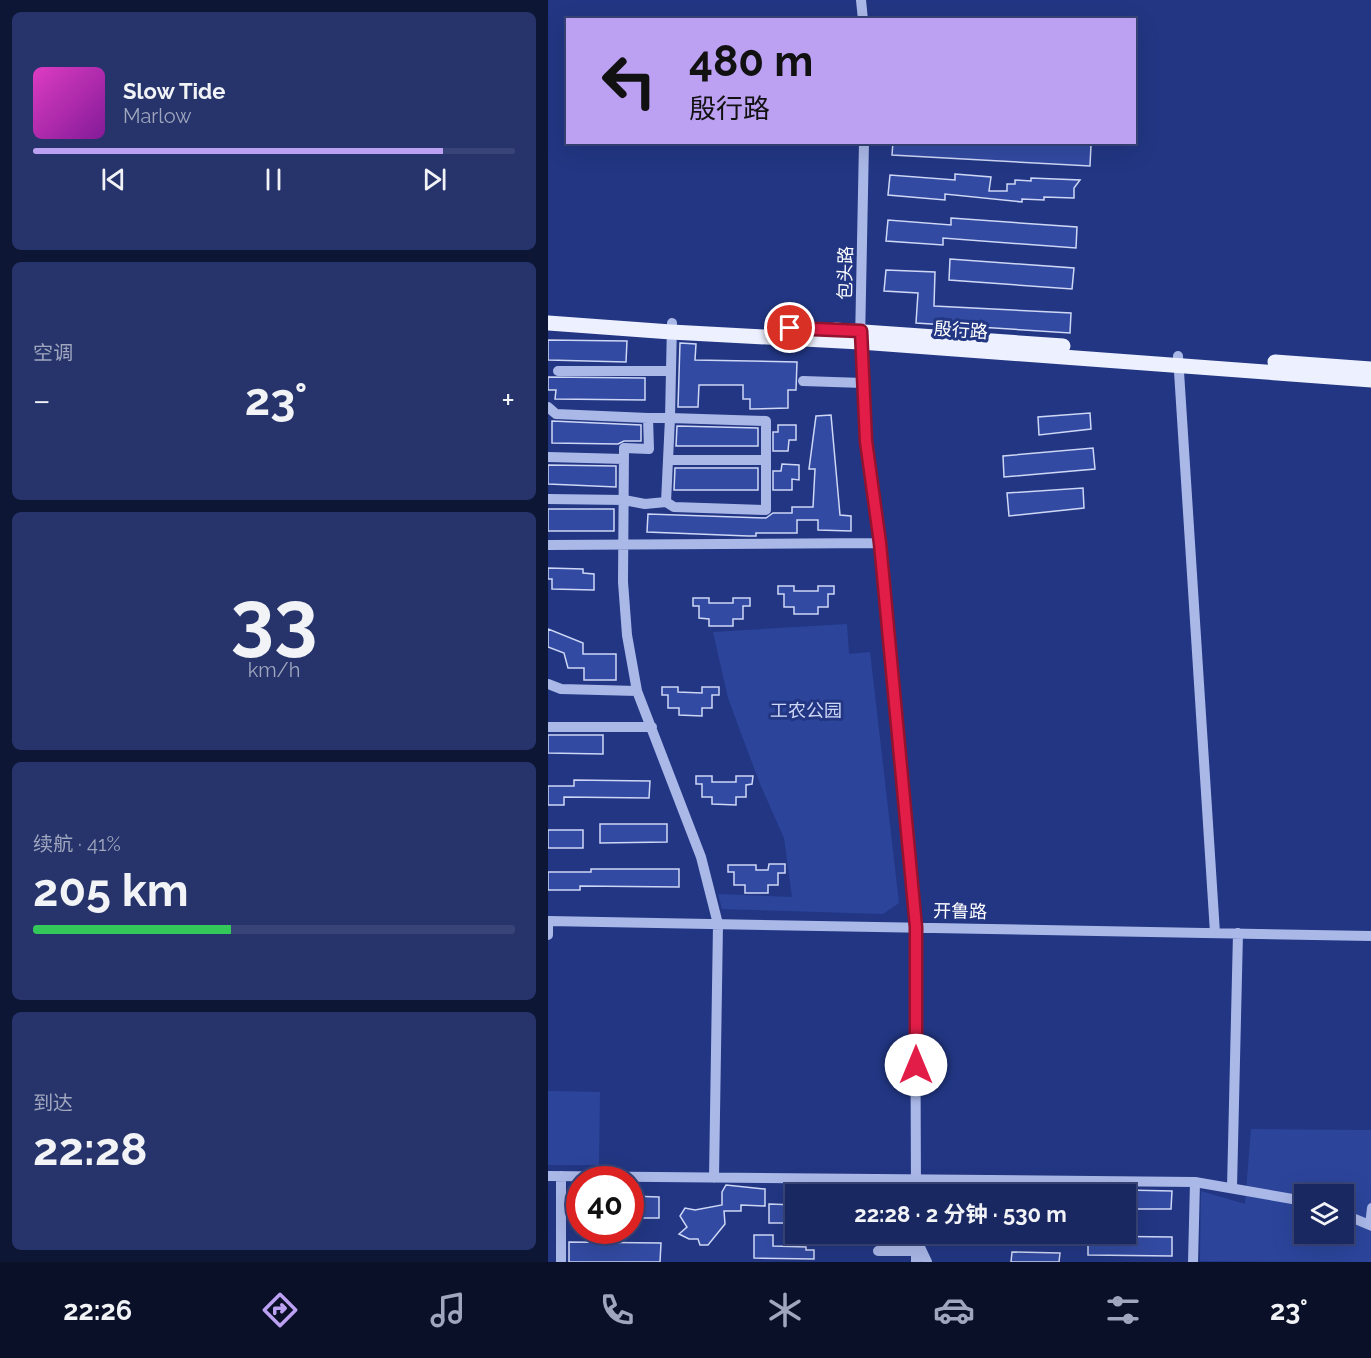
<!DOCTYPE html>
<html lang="zh">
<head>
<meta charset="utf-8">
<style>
	body { margin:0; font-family:Raleway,"Noto Sans SC",sans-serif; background:#27346b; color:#f1f3f6; height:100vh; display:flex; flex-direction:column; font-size:22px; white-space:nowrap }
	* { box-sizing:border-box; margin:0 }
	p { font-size:20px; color:#9fa6be }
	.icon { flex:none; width:33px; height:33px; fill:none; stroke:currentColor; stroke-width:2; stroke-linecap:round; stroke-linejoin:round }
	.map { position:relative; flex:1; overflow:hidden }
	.details { display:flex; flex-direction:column; gap:12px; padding:12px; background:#0e1636; width:548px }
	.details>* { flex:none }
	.top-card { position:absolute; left:18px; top:18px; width:570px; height:126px; border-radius:0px; box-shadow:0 6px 24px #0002,0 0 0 2px #384477; background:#bca0f2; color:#111; overflow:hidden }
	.fabs { position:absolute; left:746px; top:1184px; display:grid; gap:12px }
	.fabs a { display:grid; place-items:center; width:60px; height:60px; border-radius:0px; background:#1a2862; box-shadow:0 6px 24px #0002,0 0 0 2px #384477; font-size:30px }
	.speed { position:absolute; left:18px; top:1166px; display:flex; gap:12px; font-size:30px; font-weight:700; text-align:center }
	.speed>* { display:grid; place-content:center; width:78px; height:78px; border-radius:50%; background:#1a2862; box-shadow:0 6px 24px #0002,0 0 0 2px #384477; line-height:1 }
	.speed .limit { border:9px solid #d22; background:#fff; color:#111 }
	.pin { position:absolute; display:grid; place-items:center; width:51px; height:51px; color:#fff; margin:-26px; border:3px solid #fff; border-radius:50%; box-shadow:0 2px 6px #0007 }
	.me { position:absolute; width:66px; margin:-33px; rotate:0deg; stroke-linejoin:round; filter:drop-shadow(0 0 4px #0008) }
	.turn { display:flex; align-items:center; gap:21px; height:126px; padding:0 24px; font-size:27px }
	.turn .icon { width:78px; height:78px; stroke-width:2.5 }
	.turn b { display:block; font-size:42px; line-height:51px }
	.big { font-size:45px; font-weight:700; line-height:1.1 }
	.details .tile { flex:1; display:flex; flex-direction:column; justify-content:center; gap:9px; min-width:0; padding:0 21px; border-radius:9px; background:#27346b }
	.details .dial { align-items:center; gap:0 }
	.dial b { font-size:78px; line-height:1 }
	.song { display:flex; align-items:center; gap:18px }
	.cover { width:72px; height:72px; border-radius:9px; background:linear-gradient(135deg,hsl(310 70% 55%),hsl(290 70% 35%)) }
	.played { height:6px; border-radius:3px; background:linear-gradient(90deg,#bca0f2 85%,#384477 85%) }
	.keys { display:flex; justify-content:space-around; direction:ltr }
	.heat { display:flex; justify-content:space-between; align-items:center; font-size:33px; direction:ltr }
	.charge { height:9px; border-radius:4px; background:linear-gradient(90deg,#34c759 41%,#384477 0) }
	.trip { position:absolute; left:237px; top:1184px; width:351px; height:60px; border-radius:0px; background:#1a2862; box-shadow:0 6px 24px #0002,0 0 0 2px #384477; font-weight:700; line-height:60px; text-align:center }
	.tab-bar { display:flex; height:96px; justify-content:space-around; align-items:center; background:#0a1027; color:#9fa6be }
	.tab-bar .icon { width:42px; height:42px }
	.tab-bar .active { color:#bca0f2 }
	.tab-bar b { font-size:27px; color:#f1f3f6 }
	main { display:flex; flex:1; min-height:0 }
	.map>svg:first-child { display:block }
	.green { fill:#2c459b; fill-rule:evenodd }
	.building { fill:#324aa1; stroke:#ced7f6; stroke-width:1.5 }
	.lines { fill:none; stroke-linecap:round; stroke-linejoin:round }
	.minor { stroke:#aab8e8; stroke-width:10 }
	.major { stroke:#edf0fe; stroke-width:15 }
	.route-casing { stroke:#92132f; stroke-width:15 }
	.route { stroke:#e11d48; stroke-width:10 }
	.labels { text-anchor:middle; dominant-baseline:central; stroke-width:6; stroke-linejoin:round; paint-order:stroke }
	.street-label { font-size:18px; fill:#fff; stroke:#223683 }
	.park-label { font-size:18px; fill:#ced7f6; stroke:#223683 }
</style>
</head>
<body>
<main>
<section class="details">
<div class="tile">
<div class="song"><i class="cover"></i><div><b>Slow Tide</b><p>Marlow</p></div></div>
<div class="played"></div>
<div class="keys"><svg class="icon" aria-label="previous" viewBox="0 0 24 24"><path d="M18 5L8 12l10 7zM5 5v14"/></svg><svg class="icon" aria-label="pause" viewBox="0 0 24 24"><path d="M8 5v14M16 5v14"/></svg><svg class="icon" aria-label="next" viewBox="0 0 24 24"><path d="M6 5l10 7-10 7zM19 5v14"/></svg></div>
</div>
<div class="tile"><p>空调</p>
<div class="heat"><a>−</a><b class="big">23°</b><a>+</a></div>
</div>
<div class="tile dial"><b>33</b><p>km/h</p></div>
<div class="tile"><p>续航 · 41%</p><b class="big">205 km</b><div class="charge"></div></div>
<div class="tile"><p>到达</p><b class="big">22:28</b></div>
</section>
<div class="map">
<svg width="824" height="1262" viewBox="0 0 824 1262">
	<rect width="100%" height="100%" fill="#223683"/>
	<path class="green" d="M299 624 301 654 322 652 351 903 335 914 174 909 170 894 244 897 236 838 212 784 180 698 165 632Z
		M0 1091 52 1092 51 1165H0Z
		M703 1129 823 1130V1262L652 1261 653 1191 697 1204ZM756 1194H795V1233H756Z"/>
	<path class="building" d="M345 142H509L543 145 542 166 344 155Z
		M407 174 443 177 441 191H459V184H467V180L483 181V178L532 180 526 188V198L496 197V200L474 199V202L397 194V200L340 195 342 175 407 180Z
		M403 218 529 227 528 248 395 238V245L338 241 340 220 403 225Z
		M402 259 526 268 524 289 401 280Z
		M338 270 387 272 386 306 523 313 522 333 368 323 370 293 336 291Z
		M0 340 79 341 78 362 0 360Z
		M132 343 148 344 147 360 249 362 248 390H240V408L202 409V399H195V385H151L150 407H130Z
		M0 377 97 378V400L7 399 8 390H0Z
		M542 413 543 429 491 435 490 417Z
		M283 415 292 515 303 516V531L270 530V520H249V533H208V536H200L99 532 100 514 218 518 225 513H244V507H265L267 469H261L268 416Z
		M4 421 93 425V441H76L70 444 4 443Z
		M230 425H248V440H241L240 451H225V432H230Z
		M129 426 210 428V446H128Z
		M545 448 547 469 456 477 455 456Z
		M234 464 251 465V480L244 479V490H225V471H233Z
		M0 465 68 466V487L0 484Z
		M127 468H210V490H126Z
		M535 488 536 508 461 516 459 493Z
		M0 509H66V531H0Z
		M0 568 35 569V573L46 574V590L4 589V579H0Z
		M230 586H246V591H270V586H286V594H280V607H270V614H246V607H236V594H230Z
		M145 598H161V603H185V598H202V606H195V619H185V626H161V619L151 618V606H145Z
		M0 629 35 643V654H68V680H36V668H20L16 653 0 647Z
		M114 687H130V692L154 693V687H171V695H164V708H154V716L131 715V708H120V695H114Z
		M0 735H55V754L0 753Z
		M148 776H164V782H188V776H205L204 784 198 785V797H188V805L164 804V797H154V784H148Z
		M26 780 102 781 101 798 16 797V805H0V786H26Z
		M52 824H119V842L52 843Z
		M0 830H35V848H0Z
		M221 864H237V873H230V885H220V893H197V885H186V872H180V865H208V870H220Z
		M43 869H131V887L32 886V890H0V872H43Z
		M178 1185 217 1189V1206L193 1205V1211H176L177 1224 160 1245H152L150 1239H141L131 1234 139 1227 132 1216 137 1208 147 1210 174 1205V1192Z
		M578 1190 624 1191 623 1209H578Z
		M21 1196H32V1217H21Z
		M82 1196 111 1197V1218H82Z
		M221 1204 248 1205V1223H221Z
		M206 1235H225V1246L258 1247V1250H266V1259L206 1258Z
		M540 1236 624 1237V1256L540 1255Z
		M21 1242 113 1243 112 1262H21Z
		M464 1252 512 1253 511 1262H463Z"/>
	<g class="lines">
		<path class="minor" d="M313 0 315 20
			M316 142 312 342 318 440 332 543 367 927 368 1194
			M124 323 122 418H100L101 449 76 448 75 582 79 635 89 691 153 857 170 924 166 1178
			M630 356 667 933
			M10 371H123
			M255 381 315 383
			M0 407 8 414 100 418
			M0 457 76 459
			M120 460H218
			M0 499 76 500 97 504 118 502 122 418 218 421V510L126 507 118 502
			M0 545 332 543
			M0 684 13 689 89 691
			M0 727H104
			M0 921 824 936
			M0 935V921
			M0 1176 647 1182 756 1201
			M684 1188 690 933
			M795 1214 824 1226
			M822 1225 824 1208
			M370 1243 379 1262
			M330 1251H368
			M13 1262V1176
			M368 1262V1233
			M645 1262 647 1182"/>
		<path class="major" d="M0 323 123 332 312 342 824 380
			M287 330 515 346
			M727 362 824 369"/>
	</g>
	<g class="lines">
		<g class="route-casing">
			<path id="route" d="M242 328 313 331 318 441 332 543 368 927V1065"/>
		</g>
		<use href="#route" class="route"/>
	</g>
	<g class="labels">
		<g class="street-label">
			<text transform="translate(297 273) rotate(-89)">包头路</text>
			<text transform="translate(413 330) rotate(4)">殷行路</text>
			<text transform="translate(412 911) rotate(1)">开鲁路</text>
		</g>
		<g class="park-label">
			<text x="258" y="710">工农公园</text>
		</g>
	</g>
</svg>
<div class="fabs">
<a><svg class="icon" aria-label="layers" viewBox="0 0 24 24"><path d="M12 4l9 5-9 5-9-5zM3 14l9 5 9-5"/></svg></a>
</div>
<div class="speed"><div class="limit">40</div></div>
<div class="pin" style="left:242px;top:328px;background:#d93025"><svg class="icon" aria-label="arrive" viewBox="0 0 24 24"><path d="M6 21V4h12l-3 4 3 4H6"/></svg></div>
<svg class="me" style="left:368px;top:1065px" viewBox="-20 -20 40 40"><circle r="19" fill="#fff"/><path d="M0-13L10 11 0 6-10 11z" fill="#e11d48"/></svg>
<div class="trip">22:28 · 2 分钟 · 530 m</div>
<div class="top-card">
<div class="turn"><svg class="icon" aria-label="left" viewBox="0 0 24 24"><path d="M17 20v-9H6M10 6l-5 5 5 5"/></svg><div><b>480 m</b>殷行路</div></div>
</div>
</div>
</main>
<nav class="tab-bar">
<b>22:26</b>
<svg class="icon active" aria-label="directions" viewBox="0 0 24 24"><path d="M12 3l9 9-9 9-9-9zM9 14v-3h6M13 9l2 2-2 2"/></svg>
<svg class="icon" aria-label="music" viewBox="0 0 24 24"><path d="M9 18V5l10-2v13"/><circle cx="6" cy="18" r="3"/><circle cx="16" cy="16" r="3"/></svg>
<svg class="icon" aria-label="phone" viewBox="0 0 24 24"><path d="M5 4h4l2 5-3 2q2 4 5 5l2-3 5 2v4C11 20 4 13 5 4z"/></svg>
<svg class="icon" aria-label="climate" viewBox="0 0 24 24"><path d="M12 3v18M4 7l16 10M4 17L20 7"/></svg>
<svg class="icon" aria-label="car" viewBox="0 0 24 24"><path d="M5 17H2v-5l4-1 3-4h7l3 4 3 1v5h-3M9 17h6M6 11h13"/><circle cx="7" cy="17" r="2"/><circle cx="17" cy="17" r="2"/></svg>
<svg class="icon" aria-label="filters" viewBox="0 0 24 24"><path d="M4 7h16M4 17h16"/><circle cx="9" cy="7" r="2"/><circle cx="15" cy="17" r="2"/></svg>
<b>23°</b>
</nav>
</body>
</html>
